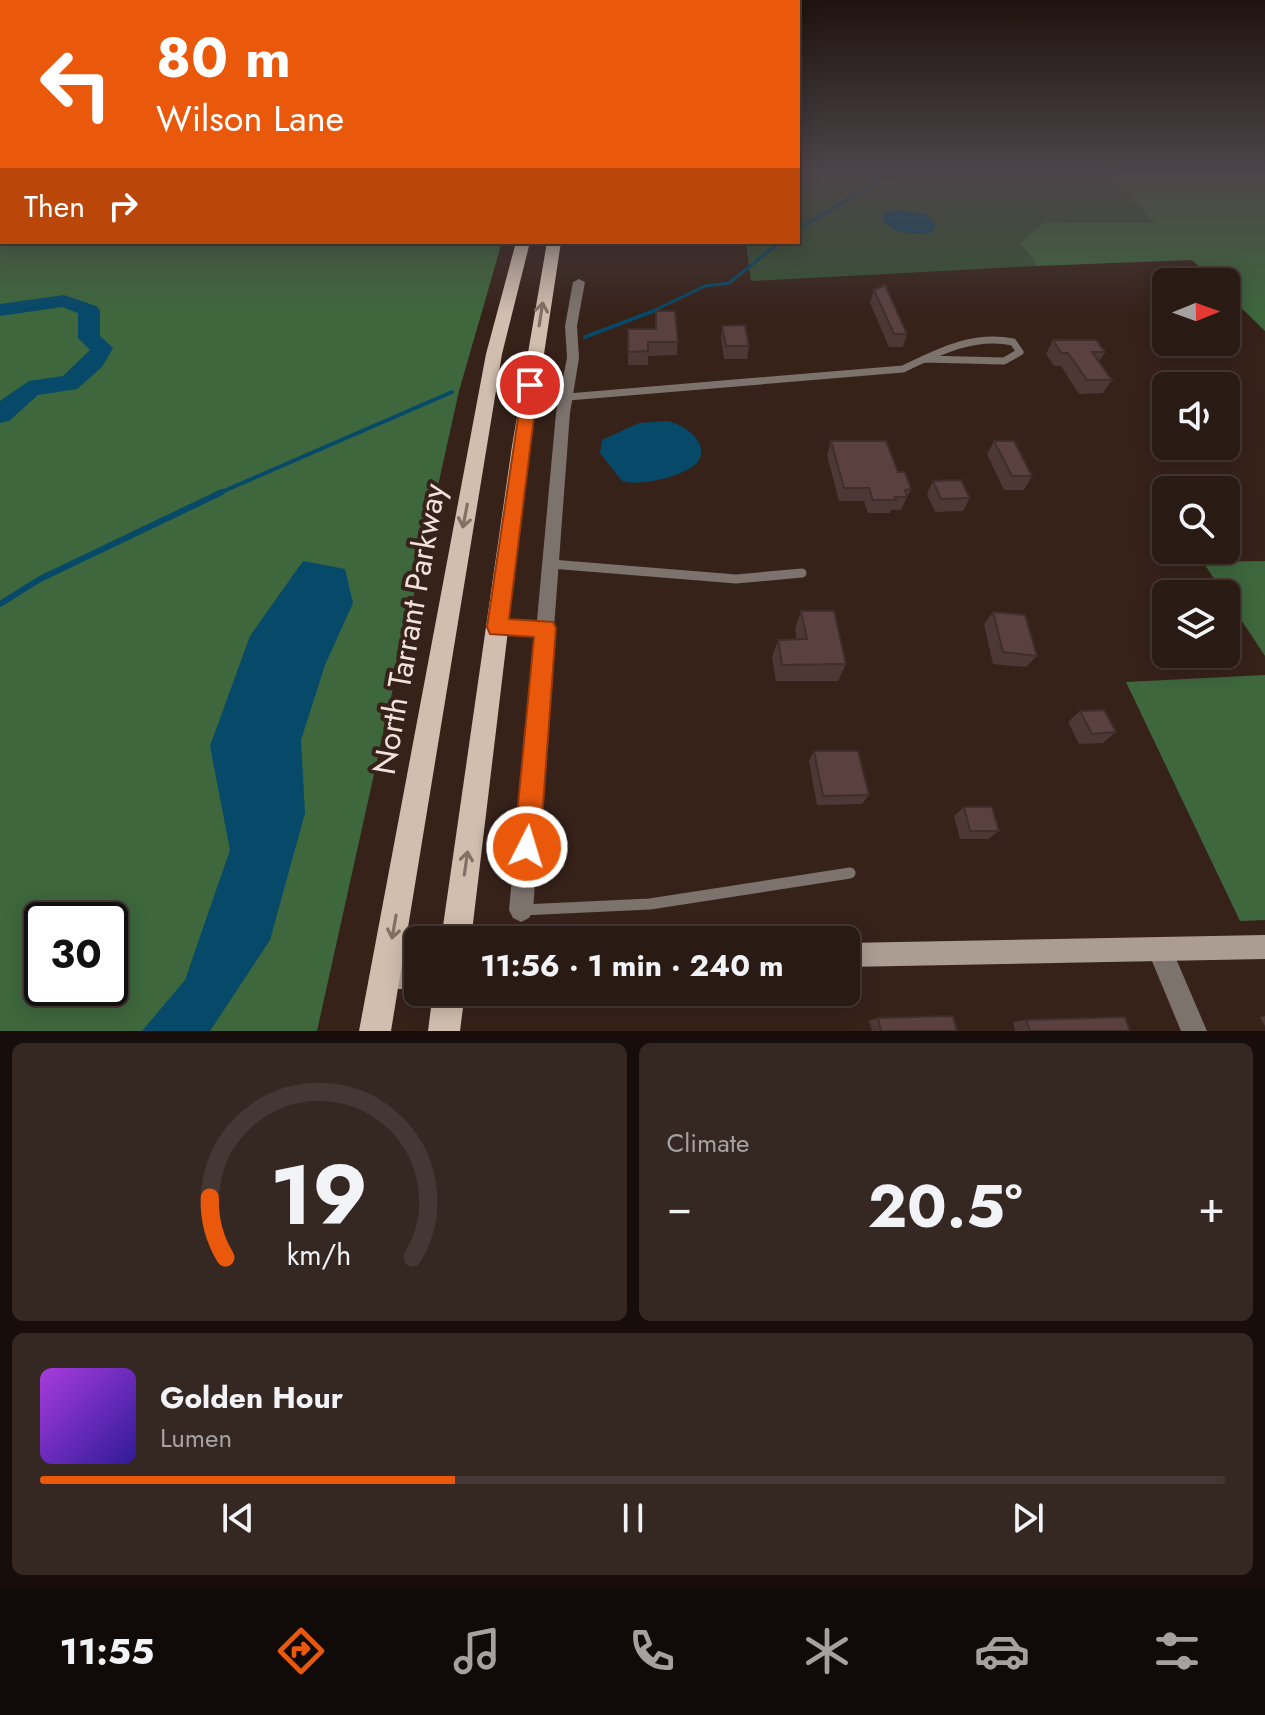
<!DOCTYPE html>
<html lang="en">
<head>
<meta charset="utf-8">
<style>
	body { margin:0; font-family:Jost,sans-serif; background:#352722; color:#f1f3f6; height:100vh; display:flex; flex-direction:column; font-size:30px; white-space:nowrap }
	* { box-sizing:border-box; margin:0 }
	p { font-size:26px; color:#a5a1a0 }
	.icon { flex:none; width:44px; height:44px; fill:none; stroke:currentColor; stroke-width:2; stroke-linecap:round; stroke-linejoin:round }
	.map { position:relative; height:1031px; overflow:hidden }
	.drawer { display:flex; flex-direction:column; gap:12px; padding:12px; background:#170e0b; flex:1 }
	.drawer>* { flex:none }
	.top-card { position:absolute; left:0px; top:0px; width:800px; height:244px; box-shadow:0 4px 20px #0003,0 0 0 2px #453834; background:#ea580c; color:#fff; overflow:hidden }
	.needle { width:52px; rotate:89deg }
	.fabs { position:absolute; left:1152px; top:268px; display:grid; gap:16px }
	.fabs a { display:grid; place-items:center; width:88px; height:88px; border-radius:12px; background:#291a14; box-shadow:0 4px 20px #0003,0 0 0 2px #453834; font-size:40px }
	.speed { position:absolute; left:24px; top:902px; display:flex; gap:16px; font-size:40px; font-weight:700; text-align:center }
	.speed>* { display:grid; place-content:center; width:104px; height:104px; border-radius:50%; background:#291a14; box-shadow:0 4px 20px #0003,0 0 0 2px #453834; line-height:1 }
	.speed .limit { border:4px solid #111; border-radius:12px; background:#fff; color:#111 }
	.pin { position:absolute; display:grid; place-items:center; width:68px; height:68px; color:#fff; margin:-34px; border:4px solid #fff; border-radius:50%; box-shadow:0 2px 8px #0007 }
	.me { position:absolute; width:88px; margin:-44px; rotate:5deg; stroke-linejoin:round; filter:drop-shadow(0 0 6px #0008) }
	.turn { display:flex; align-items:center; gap:28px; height:168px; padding:0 24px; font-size:36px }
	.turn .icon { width:104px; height:104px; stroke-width:2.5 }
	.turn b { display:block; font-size:56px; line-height:68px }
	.then { display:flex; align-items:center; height:76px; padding:0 24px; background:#0003; gap:16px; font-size:30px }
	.big { font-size:60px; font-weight:700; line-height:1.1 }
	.drawer .card { flex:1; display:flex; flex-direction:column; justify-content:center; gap:12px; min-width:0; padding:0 28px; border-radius:12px; background:#352722 }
	.drawer .dial { align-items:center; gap:0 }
	.dial svg { height:208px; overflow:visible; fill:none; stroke:#453834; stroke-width:7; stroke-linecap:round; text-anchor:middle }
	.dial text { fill:#f1f3f6; stroke:none }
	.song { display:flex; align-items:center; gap:24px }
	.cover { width:96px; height:96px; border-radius:12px; background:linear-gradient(135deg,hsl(280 70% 55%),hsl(250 70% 35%)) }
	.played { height:8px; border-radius:4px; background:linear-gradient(90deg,#ea580c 35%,#453834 35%) }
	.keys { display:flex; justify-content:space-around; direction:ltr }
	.heat { display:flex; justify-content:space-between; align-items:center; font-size:44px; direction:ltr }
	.drawer .tiles { flex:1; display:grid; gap:12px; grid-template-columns:1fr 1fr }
	.card:last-child { grid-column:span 2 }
	.trip { position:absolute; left:404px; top:926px; width:456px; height:80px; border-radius:12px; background:#291a14; box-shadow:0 4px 20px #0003,0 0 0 2px #453834; font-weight:700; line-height:80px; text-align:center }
	.menu { display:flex; height:128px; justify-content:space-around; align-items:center; background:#100a08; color:#a5a1a0 }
	.menu .icon { width:56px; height:56px }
	.menu .active { color:#ea580c }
	.menu b { font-size:36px; color:#f1f3f6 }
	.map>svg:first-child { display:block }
	.green { fill:#365335 }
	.forest { fill:#3e673d; fill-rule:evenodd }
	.water { fill:#064969 }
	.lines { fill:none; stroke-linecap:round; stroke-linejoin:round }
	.stream-far2 { stroke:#064969; stroke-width:3 }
	.stream-far1 { stroke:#064969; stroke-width:4 }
	.stream { stroke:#064969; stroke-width:6 }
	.river { fill:#064969; fill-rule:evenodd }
	.lane-far2 { stroke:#7c736c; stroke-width:7 }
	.lane-far1 { stroke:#7c736c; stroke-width:9 }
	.lane { stroke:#7c736c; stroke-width:11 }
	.street { fill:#7c736c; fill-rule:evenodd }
	.secondary { fill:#ac9d92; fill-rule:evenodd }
	.primary { fill:#d1beaf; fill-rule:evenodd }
	.wall { fill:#4d3836 }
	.building { fill:#5a413f; stroke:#3f2e2c; stroke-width:2 }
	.oneway { stroke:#847064 }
	.route { fill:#ea580c; stroke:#983908; stroke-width:2 }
	.labels { text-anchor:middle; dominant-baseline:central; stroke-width:8; stroke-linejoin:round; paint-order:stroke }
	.street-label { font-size:32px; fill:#f1e2dd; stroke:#37221a }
</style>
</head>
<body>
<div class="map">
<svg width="1265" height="1031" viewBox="0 0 1265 1031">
	<rect width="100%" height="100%" fill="#37221a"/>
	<path class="green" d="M798 170H1105L1156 223 1044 222 1020 243 1037 266 751 281 746 242H798Z"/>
	<path class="forest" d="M0 170 2 242H502L459 391 317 1031H0ZM42 920H110V988H42Z
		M1105 170H1265V331L1226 293V282H1215L1192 260 1037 266 1020 243 1044 222 1155 223Z
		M1265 561V656L1203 562Z
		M1265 675V920L1240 921 1126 682Z"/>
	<path class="water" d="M896 210 925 214 936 224 933 232C916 236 892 234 881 218L886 212Z
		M667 421C682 424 709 440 699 460 690 476 638 487 622 481L600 453 602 440 639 423Z
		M303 561 345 569 353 603 325 665 301 740 305 813 270 940 210 1031H142L185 980 230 850 210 746 250 636Z"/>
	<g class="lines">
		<path class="stream-far2" d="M1075 170 1115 176 1126 170
			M798 229 886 177 909 170
			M651 312 705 286 729 283 780 242"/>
		<path class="stream-far1" d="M585 337 656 310
			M217 494 452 392"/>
		<path class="stream" d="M0 604 40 579 222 492"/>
		<path class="river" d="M64 295 96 306 100 310V336L113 348 102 367 77 389 38 395 9 421 0 423V401L29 381 63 376 90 350 78 338V313L62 307 0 316V304Z"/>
		<path class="lane-far2" d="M568 397 903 369C939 352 972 334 1013 342L1020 352 1004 361 924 359"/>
		<path class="lane-far1" d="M551 564 736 579 802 573"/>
		<path class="lane" d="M522 910 650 904 850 873"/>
		<path class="street" d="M579 279 585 282 577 326 579 358 570 413 533 910 529 918 521 922 513 918 509 910 535 636 491 633 488 627 491 621 497 619 537 620 556 413 567 358 565 326 573 282Z
			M1159 937 1168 940 1207 1031H1181L1147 949 1150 940Z"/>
		<path class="secondary" d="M1265 935V959L846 967V943Z
			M386 965H418V989H386L377 986 374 977 377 968Z"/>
		<path class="primary" d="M516 242H530L502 354 391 1031H359L486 354Z
			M547 242H561L530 446 471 940H441L512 446Z
			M433 992H465L460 1031H428Z"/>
	</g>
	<path class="wall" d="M716 242H740V243L717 244Z
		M874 290 907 334 903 347H889L870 303Z
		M656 311 678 342 677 355 648 356V365H628V329H656Z
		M722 326 749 346 747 359H724L721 339Z
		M1053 340 1105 352 1099 362 1112 380 1103 393 1079 394 1061 366H1054L1046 354Z
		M831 441 898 472 911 489 901 510H891L890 513H868L864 501H839L827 455Z
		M994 441 1032 476 1024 490H1004L987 454Z
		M933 481 970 498 963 511 935 512 927 494Z
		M801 611 846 664 838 681H776L772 657 778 640H797L795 629Z
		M993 612 1037 656 1026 667 993 664 984 624Z
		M1080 711 1116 732 1103 743 1079 744 1068 722Z
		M814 751 869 795 862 804 817 805 809 761Z
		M964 807 999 831 988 839H960L954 816Z
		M1265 1016V1026L1260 1017Z
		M878 1018 957 1031H872L869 1021Z
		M1026 1020 1130 1031H1015L1013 1022Z"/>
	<path class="building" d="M885 285 907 334H894L874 290Z
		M656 311H675L678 342H648V351L628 352V329H656Z
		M745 325 749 346H726L722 326Z
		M1053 340H1096L1105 352H1092L1112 380H1087L1068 353H1061Z
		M831 441H886L898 472H905L911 489 905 490 907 497H895L896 500H873L869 488H844Z
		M994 441H1014L1032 476H1012Z
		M961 480 970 498 941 499 933 481Z
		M801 611H834L846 664 782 665 778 640 807 639Z
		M993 612 1025 615 1037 656 1003 652Z
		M1104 710 1116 732 1092 734 1080 711Z
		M814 751H858L869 795 823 796Z
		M964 807H992L999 831H970Z
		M953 1016 957 1031H881L878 1018Z
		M1125 1017 1130 1031H1030L1026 1020Z"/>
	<defs><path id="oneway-shaft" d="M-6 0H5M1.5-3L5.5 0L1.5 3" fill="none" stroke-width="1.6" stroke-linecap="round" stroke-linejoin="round" transform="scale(2)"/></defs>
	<g class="oneway">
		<use href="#oneway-shaft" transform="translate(541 314) rotate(-81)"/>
		<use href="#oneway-shaft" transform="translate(465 516) rotate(101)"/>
		<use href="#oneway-shaft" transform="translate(466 863) rotate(-82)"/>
		<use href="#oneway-shaft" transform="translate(394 927) rotate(100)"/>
	</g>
	<linearGradient id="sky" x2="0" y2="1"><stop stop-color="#1e130e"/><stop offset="0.54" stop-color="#4d4449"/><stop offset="1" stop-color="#4d4449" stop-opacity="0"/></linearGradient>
	<rect width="1265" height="314" fill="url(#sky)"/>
	<path class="route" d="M530 380 538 385 509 619 553 622 556 628 540 847 536 856 527 860 518 856 514 847 534 637 490 634 487 627 523 385Z"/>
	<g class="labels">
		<g class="street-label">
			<text transform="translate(409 629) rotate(-80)">North Tarrant Parkway</text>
		</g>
	</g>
</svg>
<div class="fabs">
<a><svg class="needle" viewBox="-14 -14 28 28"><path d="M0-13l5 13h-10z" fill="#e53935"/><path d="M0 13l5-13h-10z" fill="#a5a1a0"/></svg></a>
<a><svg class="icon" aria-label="sound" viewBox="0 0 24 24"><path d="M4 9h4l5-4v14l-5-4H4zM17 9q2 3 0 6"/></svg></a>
<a><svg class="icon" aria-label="search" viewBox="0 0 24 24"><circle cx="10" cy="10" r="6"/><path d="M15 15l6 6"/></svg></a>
<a><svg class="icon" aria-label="layers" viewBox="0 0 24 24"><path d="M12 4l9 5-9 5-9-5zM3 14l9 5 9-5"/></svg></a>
</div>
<div class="speed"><div class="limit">30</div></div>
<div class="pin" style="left:530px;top:385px;background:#d93025"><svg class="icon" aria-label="arrive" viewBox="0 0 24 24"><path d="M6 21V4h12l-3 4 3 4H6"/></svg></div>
<svg class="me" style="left:527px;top:847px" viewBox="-20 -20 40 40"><circle r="17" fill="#ea580c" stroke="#fff" stroke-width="3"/><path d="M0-11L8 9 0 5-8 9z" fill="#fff"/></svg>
<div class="trip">11:56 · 1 min · 240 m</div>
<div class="top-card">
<div class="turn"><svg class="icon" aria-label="left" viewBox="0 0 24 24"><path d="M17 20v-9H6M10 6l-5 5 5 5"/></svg><div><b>80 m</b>Wilson Lane</div></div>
<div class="then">Then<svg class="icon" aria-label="right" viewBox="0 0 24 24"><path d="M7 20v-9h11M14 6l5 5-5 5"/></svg></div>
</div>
</div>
<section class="drawer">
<div class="tiles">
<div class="card dial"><svg viewBox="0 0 100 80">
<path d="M14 69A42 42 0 1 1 86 69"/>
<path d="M14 69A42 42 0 0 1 8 46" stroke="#ea580c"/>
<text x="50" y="56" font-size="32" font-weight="700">19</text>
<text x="50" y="72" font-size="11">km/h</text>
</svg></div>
<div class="card"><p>Climate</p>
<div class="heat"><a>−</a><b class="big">20.5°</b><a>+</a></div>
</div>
<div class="card">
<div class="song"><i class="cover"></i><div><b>Golden Hour</b><p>Lumen</p></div></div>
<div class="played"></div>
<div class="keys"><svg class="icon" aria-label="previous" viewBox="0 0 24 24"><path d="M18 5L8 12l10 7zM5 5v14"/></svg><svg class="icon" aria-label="pause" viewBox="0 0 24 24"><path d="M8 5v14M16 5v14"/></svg><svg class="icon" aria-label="next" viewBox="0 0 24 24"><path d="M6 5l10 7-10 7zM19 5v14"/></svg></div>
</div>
</div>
</section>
<nav class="menu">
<b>11:55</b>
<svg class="icon active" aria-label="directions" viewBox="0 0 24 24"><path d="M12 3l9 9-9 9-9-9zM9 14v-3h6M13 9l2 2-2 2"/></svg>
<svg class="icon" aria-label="music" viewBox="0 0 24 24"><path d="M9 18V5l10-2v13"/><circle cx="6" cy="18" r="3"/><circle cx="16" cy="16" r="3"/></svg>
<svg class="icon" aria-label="phone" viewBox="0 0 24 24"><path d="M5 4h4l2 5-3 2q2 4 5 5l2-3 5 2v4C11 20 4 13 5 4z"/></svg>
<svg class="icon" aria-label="climate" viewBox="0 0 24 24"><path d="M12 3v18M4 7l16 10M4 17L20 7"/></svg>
<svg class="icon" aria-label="car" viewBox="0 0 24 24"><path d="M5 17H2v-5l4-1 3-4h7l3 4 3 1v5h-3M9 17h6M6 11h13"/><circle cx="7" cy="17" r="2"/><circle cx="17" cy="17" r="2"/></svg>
<svg class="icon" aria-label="filters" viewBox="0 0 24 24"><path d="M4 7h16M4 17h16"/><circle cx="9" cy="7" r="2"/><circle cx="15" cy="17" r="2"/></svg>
</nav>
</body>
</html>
